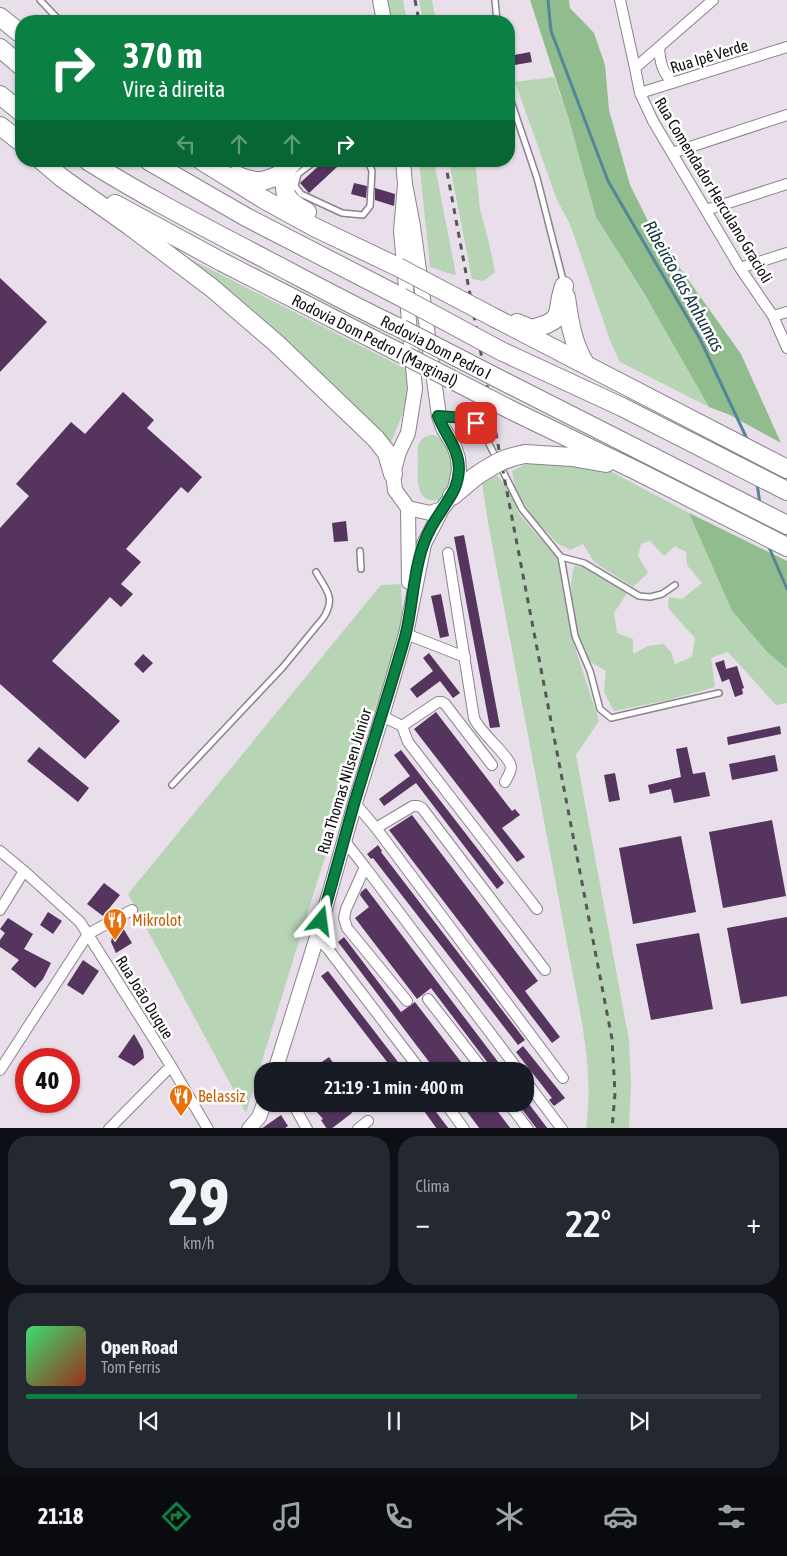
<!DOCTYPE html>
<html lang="pt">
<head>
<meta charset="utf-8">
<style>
	body { margin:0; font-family:"Asap Condensed",sans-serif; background:#242831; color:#f1f3f6; height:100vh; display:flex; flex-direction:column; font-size:19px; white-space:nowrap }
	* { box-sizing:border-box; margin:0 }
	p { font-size:16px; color:#9ea1a6 }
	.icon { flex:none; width:28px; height:28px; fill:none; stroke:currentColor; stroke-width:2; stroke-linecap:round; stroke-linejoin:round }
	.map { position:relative; height:1128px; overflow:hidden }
	.sheet { display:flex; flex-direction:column; gap:8px; padding:8px; background:#0d0f14; flex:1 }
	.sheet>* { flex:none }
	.guide { position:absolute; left:15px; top:15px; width:500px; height:152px; border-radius:20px; box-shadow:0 1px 4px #0004; background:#0b8043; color:#fff; overflow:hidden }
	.speed { position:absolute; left:15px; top:1048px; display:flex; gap:10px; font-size:25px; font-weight:700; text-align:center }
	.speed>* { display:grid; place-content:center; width:65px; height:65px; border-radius:50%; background:#171b24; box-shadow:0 1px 4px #0004; line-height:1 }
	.speed .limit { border:8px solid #d22; background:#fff; color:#111 }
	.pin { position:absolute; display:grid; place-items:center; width:42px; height:42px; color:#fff; margin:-21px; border-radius:10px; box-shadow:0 2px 8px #0006 }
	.me { position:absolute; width:55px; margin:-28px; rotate:16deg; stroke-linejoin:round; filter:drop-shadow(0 0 4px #0008) }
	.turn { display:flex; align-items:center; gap:18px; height:105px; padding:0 25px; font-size:22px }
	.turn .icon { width:65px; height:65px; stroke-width:2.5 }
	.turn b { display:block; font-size:35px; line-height:42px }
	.lanes { display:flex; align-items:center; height:48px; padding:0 25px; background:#0003; justify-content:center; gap:25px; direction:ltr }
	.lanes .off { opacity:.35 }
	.big { font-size:38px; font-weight:600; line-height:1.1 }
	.sheet .tile { flex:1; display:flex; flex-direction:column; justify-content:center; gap:8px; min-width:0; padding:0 18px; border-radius:20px; background:#242831 }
	.sheet .dial { align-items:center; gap:0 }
	.dial b { font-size:65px; line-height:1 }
	.song { display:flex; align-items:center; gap:15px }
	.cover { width:60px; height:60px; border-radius:8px; background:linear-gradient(135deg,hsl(140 70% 55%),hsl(10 70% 35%)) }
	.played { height:5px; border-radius:2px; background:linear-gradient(90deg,#0b8043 75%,#363941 75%) }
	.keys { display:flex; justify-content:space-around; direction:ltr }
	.heat { display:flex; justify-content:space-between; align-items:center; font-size:28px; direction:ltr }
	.sheet .tiles { flex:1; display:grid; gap:8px; grid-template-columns:1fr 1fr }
	.tile:last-child { grid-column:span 2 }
	.trip { position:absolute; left:254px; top:1062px; width:280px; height:50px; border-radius:20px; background:#171b24; box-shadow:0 1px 4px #0004; font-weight:600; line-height:50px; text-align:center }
	.tabs { display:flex; height:80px; justify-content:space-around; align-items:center; background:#090b0e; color:#9ea1a6 }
	.tabs .icon { width:35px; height:35px }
	.tabs .on { color:#0b8043 }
	.tabs b { font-size:22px; color:#f1f3f6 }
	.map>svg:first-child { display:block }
	.green { fill:#b7d5b4 }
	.forest { fill:#91bc8e }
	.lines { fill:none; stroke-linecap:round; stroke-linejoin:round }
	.stream { stroke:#548697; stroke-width:3 }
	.building { fill:#55345d }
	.lane-casing { stroke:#8b838d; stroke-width:8 }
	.street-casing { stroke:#8b838d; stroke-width:12 }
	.secondary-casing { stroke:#8b838d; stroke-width:16 }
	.highway-casing { stroke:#8b838d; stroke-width:20 }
	.lane { stroke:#fff; stroke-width:5 }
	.street { stroke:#fff; stroke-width:10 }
	.secondary { stroke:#fff; stroke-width:14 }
	.highway { stroke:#fff; stroke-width:18 }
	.rail { stroke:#5a555b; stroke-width:3; stroke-dasharray:6 6; stroke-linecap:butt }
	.highway-bridge-casing { stroke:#8b838d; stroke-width:20; stroke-linecap:butt }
	.highway-bridge { stroke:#fff; stroke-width:18 }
	.route-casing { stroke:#07532c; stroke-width:12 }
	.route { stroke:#0b8043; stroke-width:9 }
	.labels { text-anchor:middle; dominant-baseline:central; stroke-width:5; stroke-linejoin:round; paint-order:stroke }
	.street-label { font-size:16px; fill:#110e12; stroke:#fff }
	.food-label { font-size:16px; fill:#c56008; stroke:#fff; text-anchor:start }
	.water-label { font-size:18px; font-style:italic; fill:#12353f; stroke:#fff }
</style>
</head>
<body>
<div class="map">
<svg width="787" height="1129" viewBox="0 0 787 1129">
	<rect width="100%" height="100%" fill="#e8dfea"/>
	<path class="green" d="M386 0H403L407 21H390Z
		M419 0H432L436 21H423Z
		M554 77 569 120 596 217 655 312 709 407 620 362 611 343 570 224 557 200 515 82Z
		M419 161H434L456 275C447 274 439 269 430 267Z
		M449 161H475L480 209 489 243 495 272 484 281 472 279Z
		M167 247 408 370 406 398 403 413 391 442 381 438Z
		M435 435 442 440 448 450 453 470 446 498C416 508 417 483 418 463 418 456 416 446 421 440 424 436 430 435 435 435Z
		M528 463 552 464 610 471 689 513 732 611 767 652 787 669V703L776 705 728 652 711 658 715 687 668 700 614 711 604 692 606 671 589 661 574 632 571 583 574 566 596 568 627 593 614 613 617 633 633 639V654L648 646 664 644 671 652 675 664 692 657 695 638 668 608 669 597 682 599 702 583 687 565 686 552 675 546 664 556 650 541 641 544 638 556 648 573 633 587 594 562 583 544 570 550 557 543 534 518 516 492 512 471Z
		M495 473 509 490 519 514 557 558 571 635 599 721 576 755 629 1040 631 1082 629 1128H586C591 1092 588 1060 582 1023L487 517 482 482Z
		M401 584 403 625 319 876 246 1113 128 894 381 585Z"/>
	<path class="forest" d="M530 0H569L570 8 594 33 605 65 609 110 630 185 652 229 741 354 781 443 730 415 709 407 645 295 596 217 569 120Z
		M689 513 787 561V669L767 652 732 611Z"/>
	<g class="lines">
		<path class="stream" d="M548 0 551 31 608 181 700 339 748 441
			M757 483 760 504
			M768 545 787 589"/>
	</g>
	<path class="building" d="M530 52 532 62 509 66V56Z
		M324 161H332L337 167 309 193 300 183Z
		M354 183 367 186 366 198 351 194Z
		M375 188 395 194 394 206 375 200Z
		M0 278 47 322 0 372Z
		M123 392 154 420 147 428 202 477 188 493 181 487 126 549 141 562 121 584 133 594 121 607 110 597 52 661 120 721 85 759 0 684V528L29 496 16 484 71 422 85 434Z
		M346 521 348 541 334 542 332 523Z
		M464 535 500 727 490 728 454 537Z
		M441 594 449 636 440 638 431 596Z
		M429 653 460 693 453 698 440 681 417 698 410 689 433 671 423 658Z
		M143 654 153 663 143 673 134 664Z
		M724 660 726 669 737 666 744 688 742 689 743 694 735 697 729 679 722 682 715 663Z
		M436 712 512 811 515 809 520 815 502 828 525 857 517 862 414 729Z
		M780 726 781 734 728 745 727 737Z
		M39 747 89 788 78 802 27 761Z
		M687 747 693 774 705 772 710 796 674 803 671 789 650 794 648 785 681 777 676 749Z
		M401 750 504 883 497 889 416 783 384 806 379 799 410 776 394 755Z
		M775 755 778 771 732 780 729 764Z
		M615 773 620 800 609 802 604 775Z
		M412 815 538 981 525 991 560 1037 552 1043 389 830Z
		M772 820 786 896 723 908 709 832Z
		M681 836 696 912 633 924 619 848Z
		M378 845 382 851 381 852 525 1040 518 1045 373 858 371 859 367 854Z
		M104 883 120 895 103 916 87 904Z
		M366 888 505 1071H494L431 988 417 999 355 918 369 907 360 895 361 892Z
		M48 912 62 921 53 934 40 925Z
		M787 917V996L741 1004 727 928Z
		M8 918 33 934 24 949 51 963 43 979 35 988 11 969 19 960 0 947V940L5 933 0 929Z
		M123 928 132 943 116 953 111 942 113 933Z
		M699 933 713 1009 651 1020 636 944Z
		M344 937 401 1012 415 1002 468 1071H436L338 942Z
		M83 960 99 971 83 995 67 985Z
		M328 971 405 1071H394L321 976Z
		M134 1034 143 1050 144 1058 134 1066 118 1057Z
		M523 1046 565 1098 554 1106 549 1100 552 1098 516 1052Z
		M329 1057 339 1071H309Z
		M322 1104 326 1109 334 1104H346L352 1113 331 1129H327L321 1120 323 1119 315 1110Z
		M419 1104H430L449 1129H437Z
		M461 1104H492L511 1129H480Z
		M518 1104H529L548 1129H537Z
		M281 1115 288 1126 284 1129H261Z"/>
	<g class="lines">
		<g class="lane-casing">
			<path id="lane" d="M40 0 60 21
				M495 0 497 21
				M509 95 537 178 564 284
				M315 161 298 174 295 186 301 194 342 213 363 215 370 206 372 171 368 161
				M440 416 465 418 476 423 486 438 522 509 561 557 575 636 590 671 600 709 611 718 719 693
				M360 551 361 569
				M561 557 584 563 639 596 650 597 662 594 675 585
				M172 785 283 667 324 617C336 597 326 590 316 572"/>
		</g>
		<g class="street-casing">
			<path id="street" d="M620 0 635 68
				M713 0 635 68 640 93 653 121 740 268 773 316 787 348
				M659 47C660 62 662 72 673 83
				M640 93 787 47
				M672 153 787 115
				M706 210 787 184
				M740 268 787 253
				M773 316 787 312
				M448 553 474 718C480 733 510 756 511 767 511 772 507 778 505 782
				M406 634 465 657
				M382 716 402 726 408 742 537 909
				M402 726 438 702H442L445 704 492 765
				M355 803 376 828 563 1078
				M376 828 413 806H418L422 808 545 970
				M344 840 365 867
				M0 851 24 871 80 922 171 1066 208 1129
				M0 910 24 871
				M317 937 328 949 421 1071
				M428 999 484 1071
				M407 1001 347 928 344 918 346 909 365 867 519 1071
				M0 1070 88 934 132 910
				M525 1080 562 1129
				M293 1104 307 1129
				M446 1104 464 1129
				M509 1104 528 1129
				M109 1129 171 1066
				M358 1129 368 1121"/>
		</g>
		<g class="secondary-casing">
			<path id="secondary" d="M380 0 384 21
				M403 161 405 184 401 231 415 389 408 433 399 452 393 474 395 490 408 508 409 582
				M287 171 297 161
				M408 508 430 513 442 509
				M275 1071 317 937 355 803 382 716 406 634 424 544 442 509 452 496 456 485 459 470 458 458 454 446 443 428 439 416 413 226 405 184
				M249 1129 259 1117 264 1104"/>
		</g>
		<g class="highway-casing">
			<path id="highway" d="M0 17 21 34
				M0 48 21 66
				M0 95 21 112
				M0 126 21 142
				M42 161 62 178 130 226 212 288 276 343 376 439 387 453 393 474
				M88 161C147 198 208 229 269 261 313 284 357 308 402 329
				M149 161 246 217 401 297
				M202 161 265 200 316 228 398 267
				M287 171C282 195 285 200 307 212
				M236 175C260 185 264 182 287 171
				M115 204 222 262 406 356
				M566 297C569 320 573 345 586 365
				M493 317 787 469
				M517 323 532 329 547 324 554 320 558 314 561 297 564 286
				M501 351 622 407 787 491
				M507 383 787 525
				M511 410 637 471 787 547
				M525 454 572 457 606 463
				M452 496 476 476"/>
		</g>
		<use href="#lane" class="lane"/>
		<use href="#street" class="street"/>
		<use href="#secondary" class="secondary"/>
		<use href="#highway" class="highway"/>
		<path class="rail" d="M415 0 419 21
			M445 161 503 471 612 1039 615 1093 612 1129"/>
		<g class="highway-bridge-casing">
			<path id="highway-bridge" d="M398 267 493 317
				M401 297 501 351
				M402 329 507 383
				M406 356 511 410
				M476 476C494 464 504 458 525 454"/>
		</g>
		<use href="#highway-bridge" class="highway-bridge"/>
	</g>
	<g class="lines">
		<g class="route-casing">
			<path id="route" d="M321 921C333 882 343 843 354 804 371 748 389 693 405 637 413 607 413 571 424 543 428 532 435 520 442 510 451 495 458 488 459 469 459 448 445 435 438 416L465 418 476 423"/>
		</g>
		<use href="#route" class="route"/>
	</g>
	<defs>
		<g id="restaurant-pin" transform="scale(1.25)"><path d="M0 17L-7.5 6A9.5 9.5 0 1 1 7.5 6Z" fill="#e8710a" stroke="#fff"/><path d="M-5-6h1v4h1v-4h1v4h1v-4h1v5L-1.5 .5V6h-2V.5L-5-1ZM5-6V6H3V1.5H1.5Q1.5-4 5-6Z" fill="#fff"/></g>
	</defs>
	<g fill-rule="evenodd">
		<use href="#restaurant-pin" x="115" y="920"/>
		<use href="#restaurant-pin" x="181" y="1096"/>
	</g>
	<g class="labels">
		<g class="street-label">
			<text transform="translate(709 56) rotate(-17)">Rua Ipê Verde</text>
			<text transform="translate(714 190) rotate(59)">Rua Comendador Herculano Gracioli</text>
			<text transform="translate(375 340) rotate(27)">Rodovia Dom Pedro I (Marginal)</text>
			<text transform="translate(436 347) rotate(27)">Rodovia Dom Pedro I</text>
			<text transform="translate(344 781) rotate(-73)">Rua Thomas Nilsen Júnior</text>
			<text transform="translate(145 997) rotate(58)">Rua João Duque</text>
		</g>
		<g class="food-label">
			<text x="132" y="920">Mikrolot</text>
			<text x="198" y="1096">Belassiz</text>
		</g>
		<g class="water-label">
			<text transform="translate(684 286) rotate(61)">Ribeirão das Anhumas</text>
		</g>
	</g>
</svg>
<div class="speed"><div class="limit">40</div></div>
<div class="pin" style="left:476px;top:423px;background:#d93025"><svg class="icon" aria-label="arrive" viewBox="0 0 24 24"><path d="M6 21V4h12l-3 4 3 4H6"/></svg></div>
<svg class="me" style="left:321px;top:921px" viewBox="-20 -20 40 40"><path d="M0-17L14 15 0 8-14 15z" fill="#0b8043" stroke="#fff" stroke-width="4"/></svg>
<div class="trip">21:19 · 1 min · 400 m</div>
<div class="guide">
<div class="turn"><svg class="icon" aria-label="right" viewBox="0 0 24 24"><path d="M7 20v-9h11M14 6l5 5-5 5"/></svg><div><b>370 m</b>Vire à direita</div></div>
<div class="lanes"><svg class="icon off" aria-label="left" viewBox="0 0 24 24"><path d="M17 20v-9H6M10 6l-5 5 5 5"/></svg><svg class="icon off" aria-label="ahead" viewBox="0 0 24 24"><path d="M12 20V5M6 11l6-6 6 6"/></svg><svg class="icon off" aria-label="ahead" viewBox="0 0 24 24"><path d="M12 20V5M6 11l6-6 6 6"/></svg><svg class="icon" aria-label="right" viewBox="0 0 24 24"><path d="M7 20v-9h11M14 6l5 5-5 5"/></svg></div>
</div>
</div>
<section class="sheet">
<div class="tiles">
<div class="tile dial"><b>29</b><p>km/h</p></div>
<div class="tile"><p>Clima</p>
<div class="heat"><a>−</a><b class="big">22°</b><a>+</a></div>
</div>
<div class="tile">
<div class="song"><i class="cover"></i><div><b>Open Road</b><p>Tom Ferris</p></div></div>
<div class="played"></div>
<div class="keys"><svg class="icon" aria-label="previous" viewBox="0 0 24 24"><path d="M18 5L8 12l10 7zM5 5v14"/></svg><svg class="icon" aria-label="pause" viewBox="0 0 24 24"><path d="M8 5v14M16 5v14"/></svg><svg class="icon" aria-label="next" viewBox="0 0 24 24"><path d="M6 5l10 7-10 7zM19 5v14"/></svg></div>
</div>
</div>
</section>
<nav class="tabs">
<b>21:18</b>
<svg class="icon on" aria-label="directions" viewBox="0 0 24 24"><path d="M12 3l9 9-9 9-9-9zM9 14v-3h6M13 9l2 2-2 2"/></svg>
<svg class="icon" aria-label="music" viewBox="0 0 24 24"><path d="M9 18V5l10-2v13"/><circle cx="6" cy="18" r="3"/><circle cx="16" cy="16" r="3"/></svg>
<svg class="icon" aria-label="phone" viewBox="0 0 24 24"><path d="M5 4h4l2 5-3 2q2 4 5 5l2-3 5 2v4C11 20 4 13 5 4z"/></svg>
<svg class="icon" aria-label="climate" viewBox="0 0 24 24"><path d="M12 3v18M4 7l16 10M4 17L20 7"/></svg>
<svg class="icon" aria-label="car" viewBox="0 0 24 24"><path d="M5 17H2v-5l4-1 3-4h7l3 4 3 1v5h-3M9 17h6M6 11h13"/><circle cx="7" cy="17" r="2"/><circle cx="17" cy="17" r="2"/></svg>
<svg class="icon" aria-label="filters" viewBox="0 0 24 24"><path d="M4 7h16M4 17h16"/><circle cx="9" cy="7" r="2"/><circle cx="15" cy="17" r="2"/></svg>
</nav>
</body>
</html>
